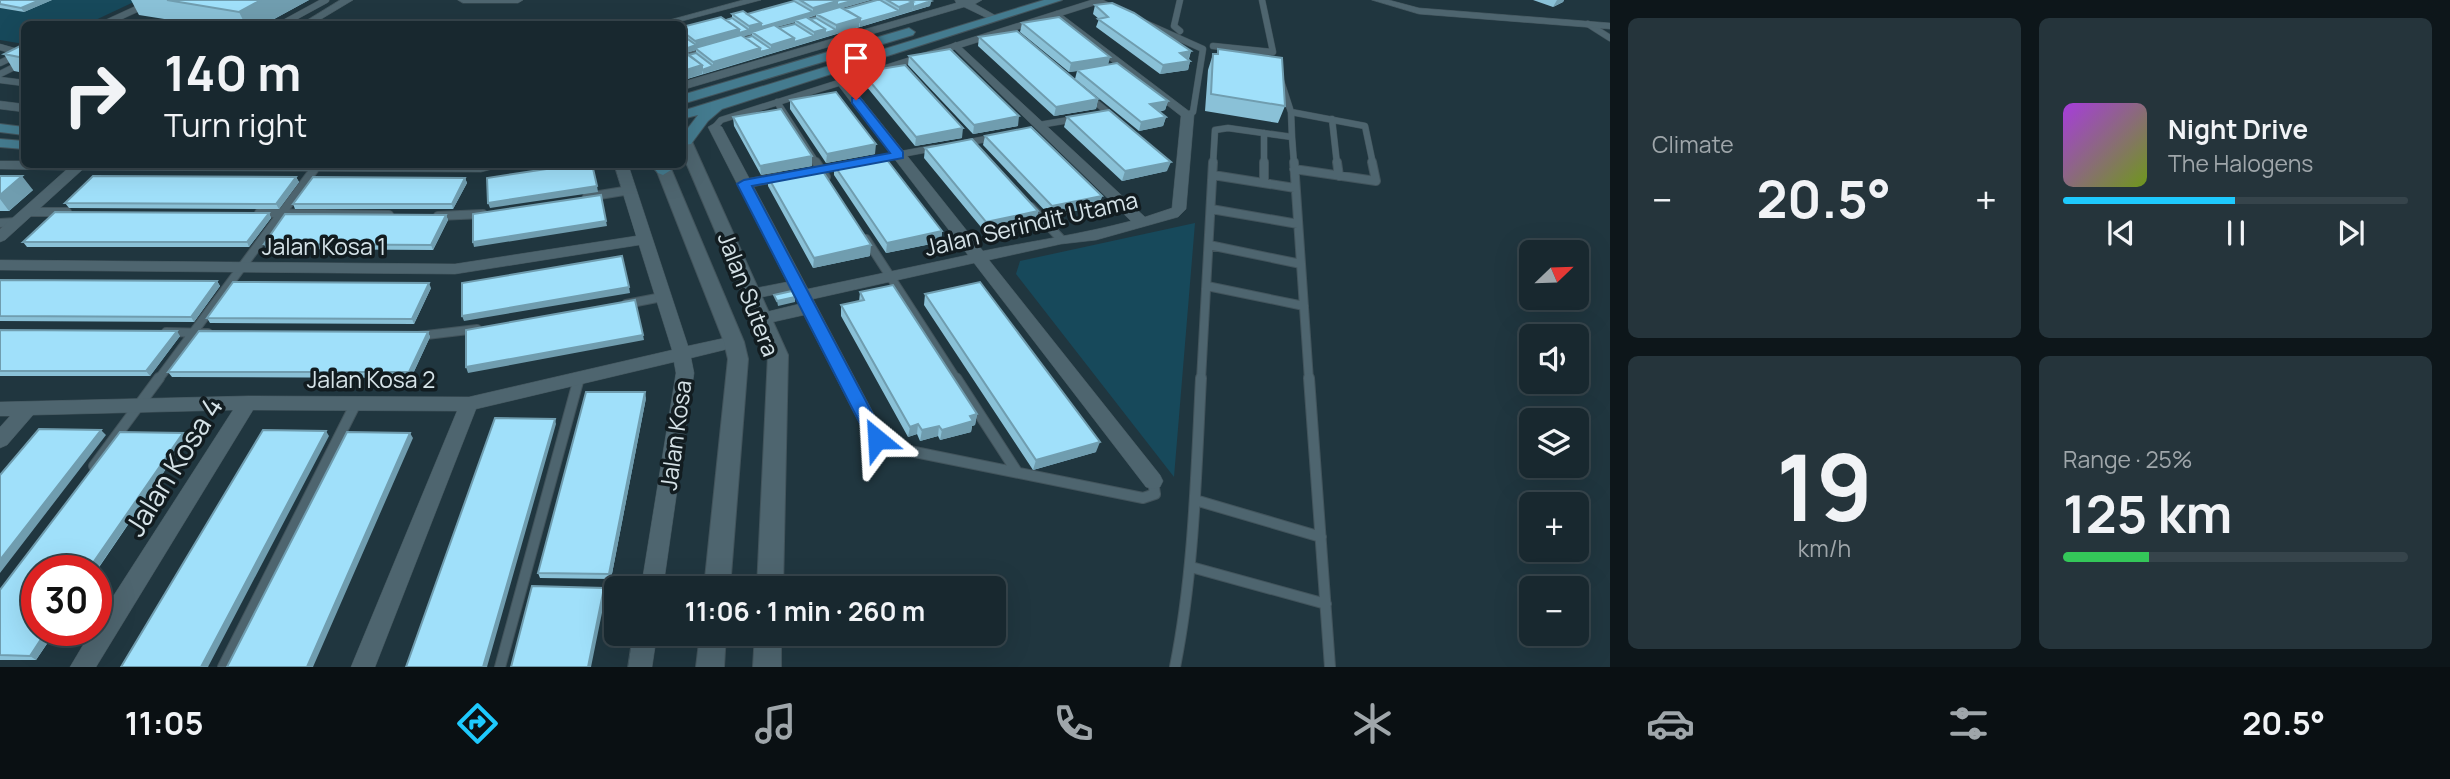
<!DOCTYPE html>
<html lang="en">
<head>
<meta charset="utf-8">
<style>
	body { margin:0; font-family:Manrope,sans-serif; background:#25343b; color:#f1f3f6; height:100vh; display:flex; flex-direction:column; font-size:26px; white-space:nowrap }
	* { box-sizing:border-box; margin:0 }
	p { font-size:23px; color:#9fa6aa }
	.icon { flex:none; width:38px; height:38px; fill:none; stroke:currentColor; stroke-width:2; stroke-linecap:round; stroke-linejoin:round }
	.map { position:relative; flex:1; overflow:hidden }
	.sheet { display:flex; flex-direction:column; gap:18px; padding:18px; background:#0d161a; width:840px }
	.sheet>* { flex:none }
	.banner { position:absolute; left:21px; top:21px; width:665px; height:147px; border-radius:10px; box-shadow:0 7px 28px #0002,0 0 0 2px #36444b; background:#18282f; color:#f1f3f6; overflow:hidden }
	.needle { width:46px; rotate:67deg }
	.tools { position:absolute; left:1519px; top:240px; display:grid; gap:14px }
	.tools a { display:grid; place-items:center; width:70px; height:70px; border-radius:10px; background:#18282f; box-shadow:0 7px 28px #0002,0 0 0 2px #36444b; font-size:35px }
	.speed { position:absolute; left:21px; top:555px; display:flex; gap:14px; font-size:35px; font-weight:700; text-align:center }
	.speed>* { display:grid; place-content:center; width:91px; height:91px; border-radius:50%; background:#18282f; box-shadow:0 7px 28px #0002,0 0 0 2px #36444b; line-height:1 }
	.speed .limit { border:10px solid #d22; background:#fff; color:#111 }
	.pin { position:absolute; display:grid; place-items:center; width:60px; height:60px; color:#fff; margin:-72px -30px; border-radius:50% 50% 50% 0; rotate:-45deg; box-shadow:0 0 7px #0007 }
	.pin .icon { rotate:45deg }
	.me { position:absolute; width:77px; margin:-38px; rotate:333deg; stroke-linejoin:round; filter:drop-shadow(0 0 5px #0008) }
	.turn { display:flex; align-items:center; gap:24px; height:147px; padding:0 28px; font-size:32px }
	.turn .icon { width:91px; height:91px; stroke-width:2.5 }
	.turn b { display:block; font-size:49px; line-height:60px }
	.big { font-size:52px; font-weight:700; line-height:1.1 }
	.sheet .widget { flex:1; display:flex; flex-direction:column; justify-content:center; gap:10px; min-width:0; padding:0 24px; border-radius:10px; background:#25343b }
	.sheet .dial { align-items:center; gap:0 }
	.dial b { font-size:91px; line-height:1 }
	.song { display:flex; align-items:center; gap:21px }
	.cover { width:84px; height:84px; border-radius:10px; background:linear-gradient(135deg,hsl(280 70% 55%),hsl(80 70% 35%)) }
	.played { height:7px; border-radius:4px; background:linear-gradient(90deg,#1ec9fd 50%,#36444b 50%) }
	.keys { display:flex; justify-content:space-around; direction:ltr }
	.heat { display:flex; justify-content:space-between; align-items:center; font-size:38px; direction:ltr }
	.charge { height:10px; border-radius:5px; background:linear-gradient(90deg,#34c759 25%,#36444b 0) }
	.sheet .tiles { flex:1; display:grid; gap:18px; grid-template-columns:repeat(2,1fr) }
	.trip { position:absolute; left:604px; top:576px; width:402px; height:70px; border-radius:10px; background:#18282f; box-shadow:0 7px 28px #0002,0 0 0 2px #36444b; font-weight:700; line-height:70px; text-align:center }
	.tabs { display:flex; height:112px; justify-content:space-around; align-items:center; background:#0a1013; color:#9fa6aa }
	.tabs .icon { width:49px; height:49px }
	.tabs .active { color:#1ec9fd }
	.tabs b { font-size:32px; color:#f1f3f6 }
	main { display:flex; flex:1; min-height:0 }
	.map>svg:first-child { display:block }
	.green { fill:#17495b }
	.lines { fill:none; stroke-linecap:round; stroke-linejoin:round }
	.service-far2-casing { stroke:#42545c; stroke-width:7 }
	.service-far1-casing { stroke:#42545c; stroke-width:10 }
	.service-casing { stroke:#42545c; stroke-width:12 }
	.minor-casing { stroke:#42545c; stroke-width:1 }
	.tertiary-casing { stroke:#42545c; stroke-width:2 }
	.secondary-casing { stroke:#42545c; stroke-width:2 }
	.service-far2 { stroke:#4e656f; stroke-width:6 }
	.service-far1 { stroke:#4e656f; stroke-width:8 }
	.service { stroke:#4e656f; stroke-width:10 }
	.minor { fill:#4e656f; fill-rule:evenodd }
	.tertiary { fill:#4e656f; fill-rule:evenodd }
	.secondary { fill:#447b8f; fill-rule:evenodd }
	.wall { fill:#8ac1d7; fill-rule:evenodd }
	.shaded-wall { fill:#709daf }
	.building { fill:#a0e0fa; stroke:#709daf; stroke-width:2 }
	.route { fill:#1a73e8; stroke:#114b97; stroke-width:2 }
	.labels { text-anchor:middle; dominant-baseline:central; stroke-width:7; stroke-linejoin:round; paint-order:stroke }
	.street-label { font-size:23px; fill:#d6e3e8; stroke:#121c20 }
	.near-street-label { font-size:28px; fill:#d6e3e8; stroke:#121c20 }
</style>
</head>
<body>
<main>
<div class="map">
<svg width="1610" height="667" viewBox="0 0 1610 667">
	<rect width="100%" height="100%" fill="#20363f"/>
	<path class="green" d="M52 0H138L87 24H24V44L0 40V8L24 12Z
		M1195 223 1174 477 1016 274 1020 261Z"/>
	<g class="lines">
		<g class="service-far2-casing">
			<path id="service-far2" d="M1180 0 1174 26 1180 31
				M1145 23 1203 49 1193 112 1188 115
				M104 24 156 0
				M282 24 326 0
				M1588 24 1610 38
				M734 40 874 0
				M1213 46 1273 52 1262 0
				M0 47 21 53 0 63
				M682 54 707 47
				M0 74 24 62
				M0 80 24 83
				M1281 81 1291 112 1292 137
				M1088 96 1115 118
				M777 102 817 164
				M1291 112 1365 126 1373 164
				M1332 119 1337 164
				M1039 125 1075 119
				M715 127 721 120 1098 1 1113 8
				M1264 133V164
				M965 143 996 137
				M875 159 934 148
				M1213 164 1215 130 1228 128 1292 137 1294 164"/>
		</g>
		<g class="service-far1-casing">
			<path id="service-far1" d="M816 162 826 177
				M1264 162V183
				M1294 162 1309 380
				M1337 162 1339 176
				M1294 169 1376 181 1372 162
				M1213 175 1295 188
				M744 184 779 177
				M587 197 630 190
				M1031 207 1061 239
				M1211 209 1298 224
				M27 212H67
				M259 213 389 215
				M438 216 483 214
				M0 223 16 222
				M866 239 957 380
				M1209 245 1301 264
				M1207 286 1304 306
				M626 304 662 297
				M166 332 208 333
				M418 336 477 329
				M158 380 316 167
				M1201 380 1213 162"/>
		</g>
		<g class="service-casing">
			<path id="service" d="M956 378 1017 472
				M1309 378 1330 667
				M877 439 879 444 885 446 1143 498 1155 494 1153 481
				M94 466 159 378
				M1195 500 1321 537
				M1191 567 1326 604
				M223 667 356 403
				M500 667 579 378
				M1175 667C1194 572 1196 475 1201 378"/>
		</g>
		<g class="minor-casing">
			<path id="minor" d="M340 0H353L313 24H301Z
				M458 0H523L518 3H463Z
				M743 0H761L671 24H655Z
				M955 0H982L975 4 1000 18 991 20 964 7 682 90V82L956 3Z
				M1372 0H1389L1419 8 1610 23V29L1419 14Z
				M1057 11 1194 115 1186 209 1178 217 1096 240 1061 244 989 260 1160 475 1163 481 1160 487 1153 489 1146 487 974 263 813 299 887 439 884 444 877 447 870 444 804 315 764 324 755 318 758 314 799 304 792 291 752 299 744 294 746 290 787 282 708 127 715 123 722 127 808 289 968 255 838 85V79H846L983 251C1032 241 1082 234 1131 221L952 47 950 45 956 42 1145 217 1172 208 1181 116 1053 16 1052 14Z
				M0 101 24 104V112L0 109Z
				M0 161H24V164H512L481 172 82 170 5 240 0 242V229L66 170 0 169Z
				M614 164H628L688 346 734 336 743 342 740 346 691 358 694 373 663 588H641L676 373 674 362 476 409 375 667H351L457 411 253 410 96 667H70L92 630H96V623L233 410 33 415 7 445 0 448V427L10 416H0V402L248 396 469 397 672 350 639 245 455 274 0 270V260L455 264 636 236Z
				M633 634H657L652 667H628Z"/>
		</g>
		<g class="tertiary-casing">
			<path id="tertiary" d="M682 131 689 135 788 355 783 588H757L768 355 682 153Z
				M654 164H669L744 342 748 359 730 588H704L728 359 724 342Z
				M700 634H726L724 667H696Z
				M755 634H781V667H753Z"/>
		</g>
		<g class="secondary-casing">
			<path id="secondary" d="M1044 0H1062L722 109 708 121 691 144 682 145V136L698 115 682 119V111Z
				M909 28 915 32 913 35 682 104V95Z
				M0 124 24 127V135L0 132Z
				M0 139 24 141V149L0 147Z
				M650 164H666L671 170 663 175 658 173Z"/>
		</g>
		<use href="#service-far2" class="service-far2"/>
		<use href="#service-far1" class="service-far1"/>
		<use href="#service" class="service"/>
		<use href="#minor" class="minor"/>
		<use href="#tertiary" class="tertiary"/>
		<use href="#secondary" class="secondary"/>
	</g>
	<path class="wall" d="M0 0H52L24 12 0 8Z
		M131 0H309L265 24H196L139 15Z
		M794 0H870L842 8 845 9 877 0H928L931 1 930 6 684 80 682 78V27L732 18V14H747L794 1ZM816 15V18L810 19 808 18ZM795 22V24L779 28 776 27ZM752 34V36L746 38 743 36ZM696 50V53L688 55 686 53Z
		M1533 0H1564L1563 2 1553 7Z
		M1095 5 1191 51 1189 59 1190 61 1188 70 1160 74 1096 27 1099 19 1093 14Z
		M1022 23 1108 64 1168 101 1165 110 1159 112 1166 117 1163 126 1139 131 1075 79 1077 71 1069 72 1020 32Z
		M979 37 1098 99 1096 109 1054 116 978 46Z
		M24 44V73L14 71 4 54Z
		M1218 49 1285 106 1278 123 1205 111 1208 70 1213 54H1217Z
		M909 56 1018 126 973 134 908 65Z
		M862 72 962 138 915 146 862 81Z
		M790 100 875 154 826 163 790 109Z
		M733 117 812 156V166L761 175 734 126Z
		M1067 117 1167 171 1122 181 1064 127Z
		M985 136 1102 196 1099 206 1050 216 983 145Z
		M925 148 1038 211 1036 221 985 232 924 158Z
		M834 165 942 231 941 242 886 253 834 175Z
		M0 176 33 190 9 211H0Z
		M296 177 299 182 279 209 69 208 65 203Z
		M768 177 870 256 813 268 768 186Z
		M465 178 467 183 453 209H295L293 204Z
		M269 213 271 218 249 247H27L23 242Z
		M446 215 448 220 433 250 266 249 264 244Z
		M0 280 217 281 220 286 194 322 0 321Z
		M431 288 414 324 210 323 207 318Z
		M860 292 977 414 975 425 972 426 971 432 940 440 938 436 920 441 917 434 908 437 841 316V305L859 302Z
		M925 294 1096 452 1033 470 924 305Z
		M0 330 180 336 150 376H0Z
		M428 332 430 337 411 378 172 377 168 372Z
		M646 398 611 579 540 578 538 573Z
		M187 438 36 660H0V590Z"/>
	<path class="shaded-wall" d="M40 0H52L24 12 21 8Z
		M261 0H309L265 24H245L239 12Z
		M855 0H870L818 15 816 14V15L797 21 795 20V22L754 33 752 32V34L696 50 695 48 696 50 682 54V45H696L695 41 739 29 749 30V26L813 12V8L837 1Z
		M1557 0H1564L1563 2 1553 7Z
		M931 1 930 6 912 11 913 7Z
		M913 2 912 11 860 27V22L899 11V7Z
		M860 18 859 27 703 74 702 70 713 66V62L760 48 771 49V45L794 38 814 36V32L825 29 836 30V25Z
		M1191 51 1188 60 1180 53Z
		M1110 57 1108 66 1077 70V71L1069 72 1071 63Z
		M1190 61 1188 70 1160 74 1163 65Z
		M702 65V74L684 80 683 71Z
		M1098 99 1096 109 1054 116 1056 107Z
		M1168 101 1165 110 1147 114 1150 104Z
		M1019 116 1018 126 973 134 974 125Z
		M1166 117 1163 126 1139 131 1141 122Z
		M963 128 962 138 915 146 916 137Z
		M876 144 875 154 826 163 827 154Z
		M812 156V166L761 175 760 166Z
		M1171 162 1167 171 1122 181 1125 171Z
		M22 176 33 190 9 211 0 199V195Z
		M296 177 299 182 279 209 276 204Z
		M465 178 467 183 453 209 452 204Z
		M597 186 598 192 490 208 488 203Z
		M1102 196 1099 206 1050 216 1052 206Z
		M1038 211 1036 221 985 232 986 222Z
		M269 213 271 218 249 247 247 242Z
		M446 215 448 220 433 250 431 245Z
		M606 221 607 226 474 247 473 242Z
		M942 231 941 242 886 253 887 243Z
		M871 245 870 256 813 268 814 258Z
		M217 281 220 286 194 322 191 317Z
		M429 283 431 288 414 324 412 319Z
		M629 287 630 293 464 321 462 316Z
		M795 297V302L778 306 777 301Z
		M177 331 180 336 150 376 146 371Z
		M428 332 430 337 411 378 409 372Z
		M643 335 644 340 468 373 466 367Z
		M645 392 646 398 611 579 609 574Z
		M977 414 975 425 972 426 971 432 940 440 942 430 970 416Z
		M555 419 556 424 487 667H483Z
		M918 424 917 434 908 437 910 427Z
		M939 426 938 436 920 441 922 430Z
		M101 430 106 435 0 573V560Z
		M326 431 329 436 208 667H201Z
		M183 433 187 438 96 571V570H88Z
		M410 433 413 438 313 667H307Z
		M1100 442 1096 452 1033 470 1036 460Z
		M604 588 606 593 591 667H588Z
		M47 630H56L36 660 30 656Z"/>
	<path class="building" d="M0 0H40L21 8 0 4Z
		M167 0H261L239 12Z
		M800 0H835L837 1 813 8Z
		M835 0H855L837 5V1Z
		M877 0H880L899 11 860 22V18L845 9Z
		M887 0H908L913 2 899 7Z
		M908 0H928L931 1 913 7V2Z
		M794 1 813 12 761 27V23L747 14Z
		M1112 3 1134 13 1191 51 1180 53 1190 61 1163 65 1098 19 1108 17 1095 5Z
		M840 7 860 18 836 25 816 14Z
		M743 11 761 23 749 26 732 14Z
		M721 17 739 29 695 41 682 31V27Z
		M806 17 825 29 814 32 795 20Z
		M1059 17 1110 57 1071 63 1022 23Z
		M732 18 749 30 739 33V29L726 20Z
		M816 18 836 30 825 33V29L810 19Z
		M795 24 814 36 794 42V38L779 28Z
		M774 25 794 38 771 45 752 32Z
		M1017 31 1098 99 1056 107 979 37Z
		M682 35 696 45 685 49 684 44 682 43Z
		M741 35 760 48 713 62 695 48Z
		M752 36 771 49 760 52V48L746 38Z
		M24 44V58L4 54Z
		M950 49 1019 116 974 125 909 56Z
		M1218 49 1282 58 1285 106 1211 94 1213 54H1218Z
		M684 51 702 65 683 71 682 70V52Z
		M696 53 713 66 702 70V65L688 55Z
		M1117 63 1168 101 1150 104 1166 117 1141 122 1077 70Z
		M905 65 963 128 916 137 862 72Z
		M836 92 876 144 827 154 790 100Z
		M781 109 812 156 760 166 733 117Z
		M1109 110 1171 162 1125 171 1067 117Z
		M1031 127 1102 196 1052 206 985 136Z
		M972 139 1038 211 986 222 925 148Z
		M884 156 942 231 887 243 834 165Z
		M580 164H592L597 186 488 203 487 178Z
		M820 167 871 245 814 258 768 177Z
		M0 176H22L0 195Z
		M93 176 296 177 276 204 65 203Z
		M313 177 465 178 452 204H293Z
		M601 195 606 221 473 242V214Z
		M55 212 269 213 247 242H23Z
		M285 214 446 215 431 245 264 244Z
		M622 256 629 287 462 316V283Z
		M0 280 217 281 191 317 0 316Z
		M233 282 429 283 412 319 207 318Z
		M980 282 1100 442 1036 460 925 294Z
		M893 285 977 414 970 416 973 421 942 430 939 426 922 430 918 424 910 427 841 305 864 300 860 292Z
		M792 291 795 297 777 301 774 295Z
		M635 300 643 335 466 367V330Z
		M0 330 177 331 146 371H0Z
		M199 331 428 332 409 372H168Z
		M586 392H645L609 574 538 573Z
		M495 418 555 419 483 667H406Z
		M39 429 101 430 0 560V475Z
		M263 430 326 431 201 667H121Z
		M120 432 183 433 88 570H37V630H47L30 656 0 655V590Z
		M347 432 410 433 307 667H227Z
		M532 586 604 588 588 667H511Z"/>
	<path class="route" d="M852 98H860L903 152V158L752 186 886 439 883 444H870L868 439 737 184 744 180 890 153 852 103Z"/>
	<g class="labels">
		<g class="street-label">
			<text transform="translate(1031 223) rotate(-13)">Jalan Serindit Utama</text>
			<text x="324" y="246">Jalan Kosa 1</text>
			<text transform="translate(749 294) rotate(69)">Jalan Sutera</text>
			<text x="371" y="379">Jalan Kosa 2</text>
			<text transform="translate(675 435) rotate(-82)">Jalan Kosa</text>
		</g>
		<g class="near-street-label">
			<text transform="translate(173 466) rotate(-58)">Jalan Kosa 4</text>
		</g>
	</g>
</svg>
<div class="tools">
<a><svg class="needle" viewBox="-14 -14 28 28"><path d="M0-13l5 13h-10z" fill="#e53935"/><path d="M0 13l5-13h-10z" fill="#9fa6aa"/></svg></a>
<a><svg class="icon" aria-label="sound" viewBox="0 0 24 24"><path d="M4 9h4l5-4v14l-5-4H4zM17 9q2 3 0 6"/></svg></a>
<a><svg class="icon" aria-label="layers" viewBox="0 0 24 24"><path d="M12 4l9 5-9 5-9-5zM3 14l9 5 9-5"/></svg></a>
<a>+</a>
<a>−</a>
</div>
<div class="speed"><div class="limit">30</div></div>
<div class="pin" style="left:856px;top:100px;background:#d93025"><svg class="icon" aria-label="arrive" viewBox="0 0 24 24"><path d="M6 21V4h12l-3 4 3 4H6"/></svg></div>
<svg class="me" style="left:877px;top:439px" viewBox="-20 -20 40 40"><path d="M0-17L14 15 0 8-14 15z" fill="#1a73e8" stroke="#fff" stroke-width="4"/></svg>
<div class="trip">11:06 · 1 min · 260 m</div>
<div class="banner">
<div class="turn"><svg class="icon" aria-label="right" viewBox="0 0 24 24"><path d="M7 20v-9h11M14 6l5 5-5 5"/></svg><div><b>140 m</b>Turn right</div></div>
</div>
</div>
<section class="sheet">
<div class="tiles">
<div class="widget"><p>Climate</p>
<div class="heat"><a>−</a><b class="big">20.5°</b><a>+</a></div>
</div>
<div class="widget">
<div class="song"><i class="cover"></i><div><b>Night Drive</b><p>The Halogens</p></div></div>
<div class="played"></div>
<div class="keys"><svg class="icon" aria-label="previous" viewBox="0 0 24 24"><path d="M18 5L8 12l10 7zM5 5v14"/></svg><svg class="icon" aria-label="pause" viewBox="0 0 24 24"><path d="M8 5v14M16 5v14"/></svg><svg class="icon" aria-label="next" viewBox="0 0 24 24"><path d="M6 5l10 7-10 7zM19 5v14"/></svg></div>
</div>
<div class="widget dial"><b>19</b><p>km/h</p></div>
<div class="widget"><p>Range · 25%</p><b class="big">125 km</b><div class="charge"></div></div>
</div>
</section>
</main>
<nav class="tabs">
<b>11:05</b>
<svg class="icon active" aria-label="directions" viewBox="0 0 24 24"><path d="M12 3l9 9-9 9-9-9zM9 14v-3h6M13 9l2 2-2 2"/></svg>
<svg class="icon" aria-label="music" viewBox="0 0 24 24"><path d="M9 18V5l10-2v13"/><circle cx="6" cy="18" r="3"/><circle cx="16" cy="16" r="3"/></svg>
<svg class="icon" aria-label="phone" viewBox="0 0 24 24"><path d="M5 4h4l2 5-3 2q2 4 5 5l2-3 5 2v4C11 20 4 13 5 4z"/></svg>
<svg class="icon" aria-label="climate" viewBox="0 0 24 24"><path d="M12 3v18M4 7l16 10M4 17L20 7"/></svg>
<svg class="icon" aria-label="car" viewBox="0 0 24 24"><path d="M5 17H2v-5l4-1 3-4h7l3 4 3 1v5h-3M9 17h6M6 11h13"/><circle cx="7" cy="17" r="2"/><circle cx="17" cy="17" r="2"/></svg>
<svg class="icon" aria-label="filters" viewBox="0 0 24 24"><path d="M4 7h16M4 17h16"/><circle cx="9" cy="7" r="2"/><circle cx="15" cy="17" r="2"/></svg>
<b>20.5°</b>
</nav>
</body>
</html>
